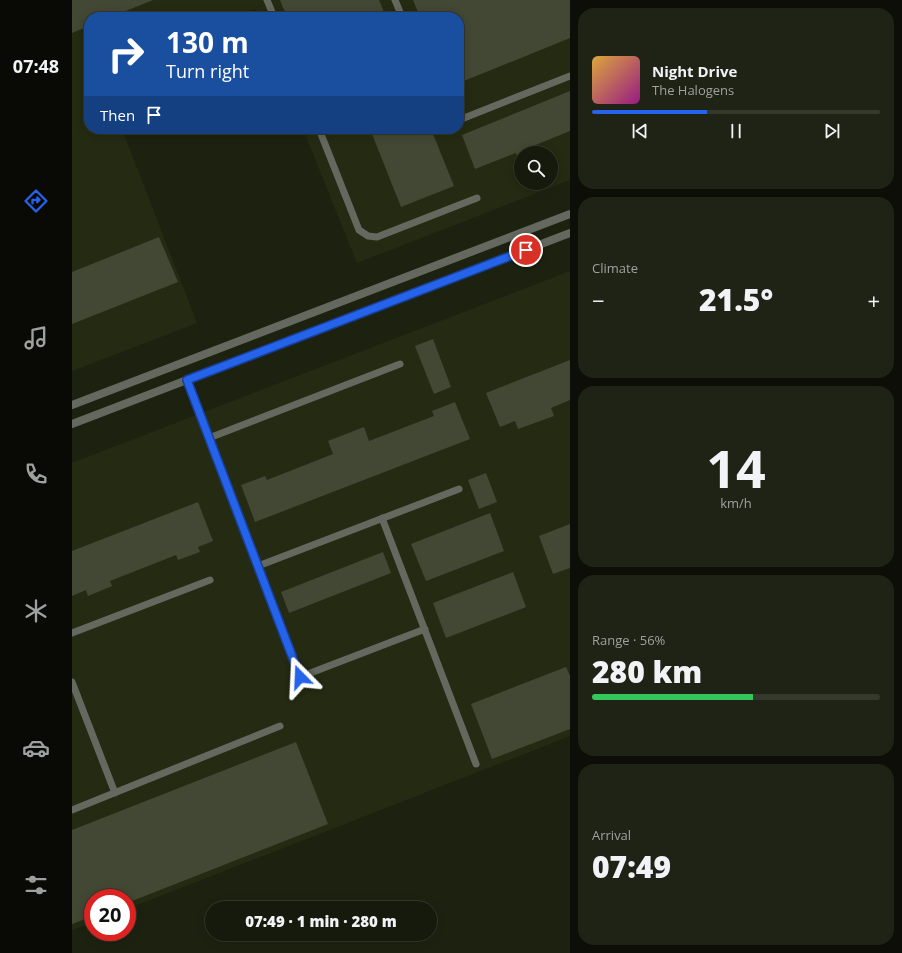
<!DOCTYPE html>
<html lang="en">
<head>
<meta charset="utf-8">
<style>
	body { margin:0; font-family:"Open Sans",sans-serif; background:#1f2315; color:#f1f3f6; height:100vh; display:flex; flex-direction:column; font-size:15px; white-space:nowrap }
	* { box-sizing:border-box; margin:0 }
	p { font-size:13px; color:#9ea19d }
	.icon { flex:none; width:22px; height:22px; fill:none; stroke:currentColor; stroke-width:2; stroke-linecap:round; stroke-linejoin:round }
	.map { position:relative; flex:1; overflow:hidden }
	.sheet { display:flex; flex-direction:column; gap:8px; padding:8px; background:#0c0e07; width:332px }
	.sheet>* { flex:none }
	.hud { position:absolute; left:12px; top:12px; width:380px; height:122px; border-radius:16px; box-shadow:0 2px 10px #0003,0 0 0 1px #35382d; background:#1a4fa0; color:#fff; overflow:hidden }
	.tools { position:absolute; left:442px; top:146px; display:grid; gap:8px }
	.tools a { display:grid; place-items:center; width:44px; height:44px; border-radius:50%; background:#161a0c; box-shadow:0 2px 10px #0003,0 0 0 1px #35382d; font-size:20px }
	.speed { position:absolute; left:12px; top:889px; display:flex; gap:8px; font-size:20px; font-weight:700; text-align:center }
	.speed>* { display:grid; place-content:center; width:52px; height:52px; border-radius:50%; background:#161a0c; box-shadow:0 2px 10px #0003,0 0 0 1px #35382d; line-height:1 }
	.speed .limit { border:6px solid #d22; background:#fff; color:#111 }
	.pin { position:absolute; display:grid; place-items:center; width:34px; height:34px; color:#fff; margin:-17px; border:2px solid #fff; border-radius:50%; box-shadow:0 1px 4px #0007 }
	.me { position:absolute; width:44px; margin:-22px; rotate:339deg; stroke-linejoin:round; filter:drop-shadow(0 0 3px #0008) }
	.turn { display:flex; align-items:center; gap:14px; height:84px; padding:0 16px; font-size:18px }
	.turn .icon { width:52px; height:52px; stroke-width:2.5 }
	.turn b { display:block; font-size:28px; line-height:34px }
	.then { display:flex; align-items:center; height:38px; padding:0 16px; background:#0003; gap:8px; font-size:15px }
	.big { font-size:30px; font-weight:800; line-height:1.1 }
	.sheet .tile { flex:1; display:flex; flex-direction:column; justify-content:center; gap:6px; min-width:0; padding:0 14px; border-radius:16px; background:#1f2315 }
	.sheet .dial { align-items:center; gap:0 }
	.dial b { font-size:52px; line-height:1 }
	.song { display:flex; align-items:center; gap:12px }
	.cover { width:48px; height:48px; border-radius:6px; background:linear-gradient(135deg,hsl(40 70% 55%),hsl(310 70% 35%)) }
	.played { height:4px; border-radius:2px; background:linear-gradient(90deg,#2563eb 40%,#35382d 40%) }
	.keys { display:flex; justify-content:space-around; direction:ltr }
	.heat { display:flex; justify-content:space-between; align-items:center; font-size:22px; direction:ltr }
	.charge { height:6px; border-radius:3px; background:linear-gradient(90deg,#34c759 56%,#35382d 0) }
	.trip { position:absolute; left:133px; top:901px; width:232px; height:40px; border-radius:20px; background:#161a0c; box-shadow:0 2px 10px #0003,0 0 0 1px #35382d; font-weight:800; line-height:40px; text-align:center }
	main { display:flex; flex:1; min-height:0 }
	.menu { display:flex; flex-direction:column; width:72px; justify-content:space-around; align-items:center; background:#090a05; color:#9ea19d }
	.menu .icon { width:28px; height:28px }
	.menu .current { color:#2563eb }
	.menu b { font-size:18px; color:#f1f3f6 }
	.map>svg:first-child { display:block }
	.built { fill:#252b12; fill-rule:evenodd }
	.building { fill:#434835 }
	.lines { fill:none; stroke-linecap:round; stroke-linejoin:round }
	.service { stroke:#65685f; stroke-width:7 }
	.tertiary { stroke:#65685f; stroke-width:8 }
	.route-casing { stroke:#184099; stroke-width:10 }
	.route { stroke:#2563eb; stroke-width:7 }
</style>
</head>
<body>
<main>
<nav class="menu">
<b>07:48</b>
<svg class="icon current" aria-label="directions" viewBox="0 0 24 24"><path d="M12 3l9 9-9 9-9-9zM9 14v-3h6M13 9l2 2-2 2"/></svg>
<svg class="icon" aria-label="music" viewBox="0 0 24 24"><path d="M9 18V5l10-2v13"/><circle cx="6" cy="18" r="3"/><circle cx="16" cy="16" r="3"/></svg>
<svg class="icon" aria-label="phone" viewBox="0 0 24 24"><path d="M5 4h4l2 5-3 2q2 4 5 5l2-3 5 2v4C11 20 4 13 5 4z"/></svg>
<svg class="icon" aria-label="climate" viewBox="0 0 24 24"><path d="M12 3v18M4 7l16 10M4 17L20 7"/></svg>
<svg class="icon" aria-label="car" viewBox="0 0 24 24"><path d="M5 17H2v-5l4-1 3-4h7l3 4 3 1v5h-3M9 17h6M6 11h13"/><circle cx="7" cy="17" r="2"/><circle cx="17" cy="17" r="2"/></svg>
<svg class="icon" aria-label="filters" viewBox="0 0 24 24"><path d="M4 7h16M4 17h16"/><circle cx="9" cy="7" r="2"/><circle cx="15" cy="17" r="2"/></svg>
</nav>
<div class="map">
<svg width="498" height="953" viewBox="0 0 498 953">
	<rect width="100%" height="100%" fill="#1d2210"/>
	<path class="built" d="M0 0H498V180L285 263 231 129H387V17H186L183 9 161 17H17V129H50L125 323 0 371ZM449 153H479V183H449Z
		M498 271V736L55 909V898H21V922L0 930V463Z"/>
	<path class="building" d="M0 0H81L39 17H17V26L0 33Z
		M208 0H307L314 17H215Z
		M341 0H498V38L387 83V17H348Z
		M498 91V131L456 148 457 151 453 153H449V155L445 156 444 153 403 169 390 135Z
		M298 129H359L382 186 329 207Z
		M87 237 106 282 0 324V272Z
		M361 339 379 387 362 394 343 346Z
		M498 360V400L479 408 482 416 446 429 443 421 428 427 414 393Z
		M383 402 398 439 183 522 169 485 193 476 195 480 261 454 256 441 292 427 297 441 362 416 360 411Z
		M414 473 425 502 407 509 396 480Z
		M126 502 141 541 126 547 128 552 106 560 104 555 38 581 40 586 16 596 14 590 0 596V551Z
		M418 513 432 551 354 581 339 544Z
		M498 524V568L481 574 467 536Z
		M311 552 319 573 217 613 209 592Z
		M441 572 454 607 374 638 361 603Z
		M494 667 498 676V729L420 759 399 704Z
		M224 742 256 824 55 903V898H21V916L0 924V830Z"/>
	<g class="lines">
		<path class="service" d="M195 0 202 17
			M323 0 330 17
			M387 120 498 76
			M247 129 287 230 296 236 305 237 405 198
			M115 380 228 677 353 629
			M137 438 328 364
			M310 518 404 764
			M186 566 387 489
			M0 633 138 580
			M0 682 43 793
			M0 810 208 726"/>
		<path class="tertiary" d="M0 405 498 214
			M0 424 498 233"/>
	</g>
	<g class="lines">
		<g class="route-casing">
			<path id="route" d="M228 677 115 380 454 250"/>
		</g>
		<use href="#route" class="route"/>
	</g>
</svg>
<div class="tools">
<a><svg class="icon" aria-label="search" viewBox="0 0 24 24"><circle cx="10" cy="10" r="6"/><path d="M15 15l6 6"/></svg></a>
</div>
<div class="speed"><div class="limit">20</div></div>
<div class="pin" style="left:454px;top:250px;background:#d93025"><svg class="icon" aria-label="arrive" viewBox="0 0 24 24"><path d="M6 21V4h12l-3 4 3 4H6"/></svg></div>
<svg class="me" style="left:228px;top:677px" viewBox="-20 -20 40 40"><path d="M0-17L14 15 0 8-14 15z" fill="#2563eb" stroke="#fff" stroke-width="4"/></svg>
<div class="trip">07:49 · 1 min · 280 m</div>
<div class="hud">
<div class="turn"><svg class="icon" aria-label="right" viewBox="0 0 24 24"><path d="M7 20v-9h11M14 6l5 5-5 5"/></svg><div><b>130 m</b>Turn right</div></div>
<div class="then">Then<svg class="icon" aria-label="arrive" viewBox="0 0 24 24"><path d="M6 21V4h12l-3 4 3 4H6"/></svg></div>
</div>
</div>
<section class="sheet">
<div class="tile">
<div class="song"><i class="cover"></i><div><b>Night Drive</b><p>The Halogens</p></div></div>
<div class="played"></div>
<div class="keys"><svg class="icon" aria-label="previous" viewBox="0 0 24 24"><path d="M18 5L8 12l10 7zM5 5v14"/></svg><svg class="icon" aria-label="pause" viewBox="0 0 24 24"><path d="M8 5v14M16 5v14"/></svg><svg class="icon" aria-label="next" viewBox="0 0 24 24"><path d="M6 5l10 7-10 7zM19 5v14"/></svg></div>
</div>
<div class="tile"><p>Climate</p>
<div class="heat"><a>−</a><b class="big">21.5°</b><a>+</a></div>
</div>
<div class="tile dial"><b>14</b><p>km/h</p></div>
<div class="tile"><p>Range · 56%</p><b class="big">280 km</b><div class="charge"></div></div>
<div class="tile"><p>Arrival</p><b class="big">07:49</b></div>
</section>
</main>
</body>
</html>
